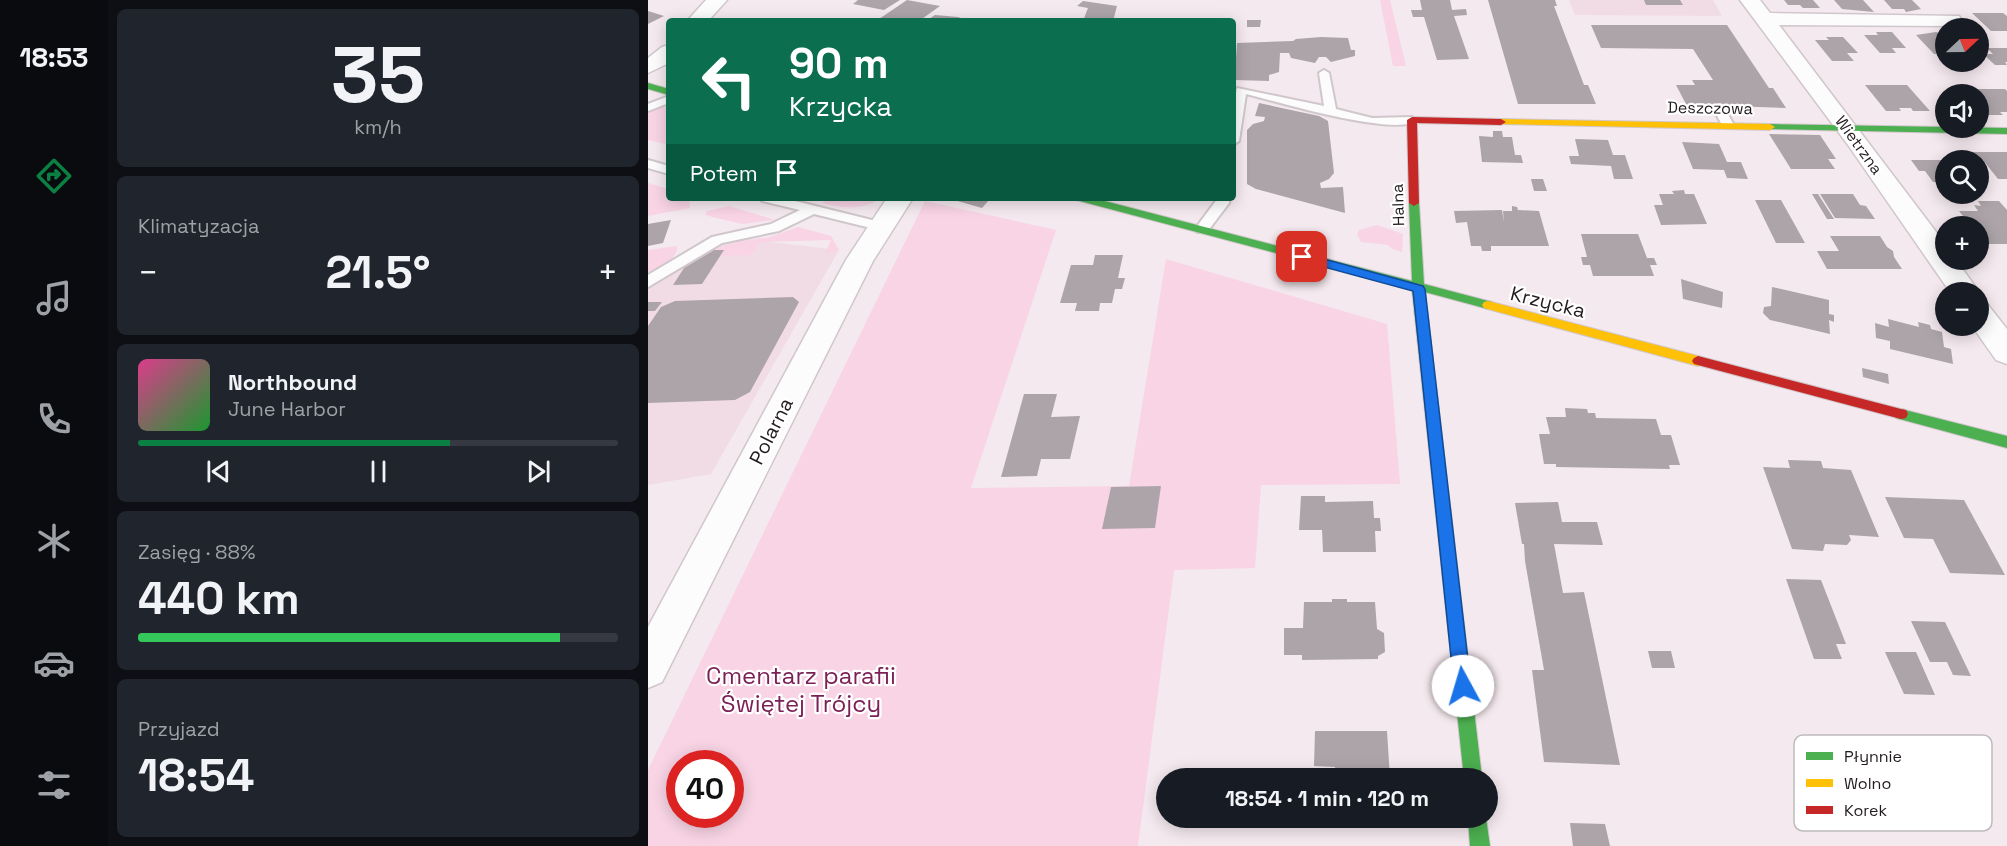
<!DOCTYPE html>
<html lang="pl">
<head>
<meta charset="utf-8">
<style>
	body { margin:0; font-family:"Space Grotesk",sans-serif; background:#20242c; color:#f1f3f6; height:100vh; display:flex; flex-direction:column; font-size:22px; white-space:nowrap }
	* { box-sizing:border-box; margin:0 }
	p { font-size:20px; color:#9ea1a6 }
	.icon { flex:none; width:33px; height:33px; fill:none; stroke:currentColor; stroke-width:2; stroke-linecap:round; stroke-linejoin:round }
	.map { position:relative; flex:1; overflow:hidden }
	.details { display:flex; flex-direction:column; gap:9px; padding:9px; background:#0d0f14; width:540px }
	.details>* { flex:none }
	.hud { position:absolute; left:18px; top:18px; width:570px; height:183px; border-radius:6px; box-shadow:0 3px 15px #0003; background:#0b6e4f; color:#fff; overflow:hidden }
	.needle { width:39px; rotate:68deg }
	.fabs { position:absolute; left:1287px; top:18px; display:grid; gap:12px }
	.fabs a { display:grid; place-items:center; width:54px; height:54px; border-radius:50%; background:#171b24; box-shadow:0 3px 15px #0003; font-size:30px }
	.speed { position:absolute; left:18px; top:750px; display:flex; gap:12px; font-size:30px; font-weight:700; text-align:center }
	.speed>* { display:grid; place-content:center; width:78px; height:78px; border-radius:50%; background:#171b24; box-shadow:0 3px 15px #0003; line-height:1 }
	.speed .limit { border:9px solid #d22; background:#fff; color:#111 }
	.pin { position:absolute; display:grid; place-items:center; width:51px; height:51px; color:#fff; margin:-26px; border-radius:12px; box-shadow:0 3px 9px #0006 }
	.me { position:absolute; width:66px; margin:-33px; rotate:354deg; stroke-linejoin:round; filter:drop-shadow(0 0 4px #0008) }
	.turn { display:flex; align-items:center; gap:21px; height:126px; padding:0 24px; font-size:27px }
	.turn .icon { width:78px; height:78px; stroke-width:2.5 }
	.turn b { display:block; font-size:42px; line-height:51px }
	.then { display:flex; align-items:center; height:57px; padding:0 24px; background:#0003; gap:12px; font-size:22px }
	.big { font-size:45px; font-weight:700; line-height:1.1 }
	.details .card { flex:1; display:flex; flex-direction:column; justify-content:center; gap:9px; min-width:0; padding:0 21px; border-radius:9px; background:#20242c }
	.details .dial { align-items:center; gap:0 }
	.dial b { font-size:78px; line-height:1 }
	.song { display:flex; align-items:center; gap:18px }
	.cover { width:72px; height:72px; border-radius:9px; background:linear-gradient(135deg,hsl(330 70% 55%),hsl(130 70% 35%)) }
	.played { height:6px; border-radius:3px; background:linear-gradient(90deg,#0b8043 65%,#363941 65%) }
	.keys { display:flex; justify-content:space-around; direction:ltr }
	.heat { display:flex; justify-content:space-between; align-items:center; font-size:33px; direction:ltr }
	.charge { height:9px; border-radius:4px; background:linear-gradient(90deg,#34c759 88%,#363941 0) }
	.trip { position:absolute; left:508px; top:768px; width:342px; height:60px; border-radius:30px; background:#171b24; box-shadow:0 3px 15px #0003; font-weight:700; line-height:60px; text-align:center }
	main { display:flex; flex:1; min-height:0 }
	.dock { display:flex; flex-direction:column; width:108px; justify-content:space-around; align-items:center; background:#090b0e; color:#9ea1a6 }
	.dock .icon { width:42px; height:42px }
	.dock .active { color:#0b8043 }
	.dock b { font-size:27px; color:#f1f3f6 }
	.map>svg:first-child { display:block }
	.built { fill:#f1dce6 }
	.green { fill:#f8d4e5; fill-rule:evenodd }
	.building { fill:#aca4a8 }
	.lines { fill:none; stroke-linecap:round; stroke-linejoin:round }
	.lane-casing { stroke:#d0c7cb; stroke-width:4 }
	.street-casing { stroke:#d0c7cb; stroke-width:3 }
	.fast-casing { stroke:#d0c7cb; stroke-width:2 }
	.slow-casing { stroke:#d0c7cb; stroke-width:2 }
	.jam-casing { stroke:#d0c7cb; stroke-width:2 }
	.lane { fill:#fdfcfc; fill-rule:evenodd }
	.street { fill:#fdfcfc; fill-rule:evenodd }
	.fast { fill:#4caf50; fill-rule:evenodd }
	.slow { fill:#ffc107; fill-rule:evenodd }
	.jam { fill:#c62828; fill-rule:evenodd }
	.route { fill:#1a73e8; stroke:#114b97; stroke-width:1.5 }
	.labels { text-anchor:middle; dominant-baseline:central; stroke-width:4.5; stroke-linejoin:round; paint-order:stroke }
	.far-street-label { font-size:16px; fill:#221b1e; stroke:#fff }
	.street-label { font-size:20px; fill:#221b1e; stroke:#fff }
	.near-park-label { font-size:24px; fill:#7c2156; stroke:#fff }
	.key { fill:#fff; stroke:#bdbbbc; stroke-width:1.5 }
	.key-label { font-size:16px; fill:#221b1e }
</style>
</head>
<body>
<main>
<nav class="dock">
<b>18:53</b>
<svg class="icon active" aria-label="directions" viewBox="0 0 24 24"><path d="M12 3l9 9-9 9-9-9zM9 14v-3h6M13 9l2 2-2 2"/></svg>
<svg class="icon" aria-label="music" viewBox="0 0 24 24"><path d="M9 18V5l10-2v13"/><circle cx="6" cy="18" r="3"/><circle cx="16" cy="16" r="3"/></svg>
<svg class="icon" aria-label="phone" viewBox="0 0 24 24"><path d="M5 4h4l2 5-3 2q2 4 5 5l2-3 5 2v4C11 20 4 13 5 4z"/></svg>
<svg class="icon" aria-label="climate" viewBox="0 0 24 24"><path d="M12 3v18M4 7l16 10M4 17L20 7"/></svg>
<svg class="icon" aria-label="car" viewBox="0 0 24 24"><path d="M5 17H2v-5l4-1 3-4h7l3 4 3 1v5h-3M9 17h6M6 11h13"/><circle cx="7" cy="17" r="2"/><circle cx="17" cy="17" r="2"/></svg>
<svg class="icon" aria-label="filters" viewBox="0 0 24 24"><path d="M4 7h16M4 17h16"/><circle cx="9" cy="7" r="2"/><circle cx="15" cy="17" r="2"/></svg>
</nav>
<section class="details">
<div class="card dial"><b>35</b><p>km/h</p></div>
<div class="card"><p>Klimatyzacja</p>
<div class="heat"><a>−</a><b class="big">21.5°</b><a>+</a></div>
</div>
<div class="card">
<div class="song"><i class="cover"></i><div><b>Northbound</b><p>June Harbor</p></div></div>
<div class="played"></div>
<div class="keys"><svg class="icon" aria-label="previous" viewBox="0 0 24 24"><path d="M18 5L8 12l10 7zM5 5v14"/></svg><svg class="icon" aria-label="pause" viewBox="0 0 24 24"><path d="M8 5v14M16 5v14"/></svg><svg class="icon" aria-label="next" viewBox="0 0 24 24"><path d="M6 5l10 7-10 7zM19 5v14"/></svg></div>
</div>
<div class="card"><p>Zasięg · 88%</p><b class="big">440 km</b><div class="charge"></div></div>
<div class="card"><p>Przyjazd</p><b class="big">18:54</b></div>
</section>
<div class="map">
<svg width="1359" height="846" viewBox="0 0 1359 846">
	<rect width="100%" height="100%" fill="#f4e9ee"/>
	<path class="built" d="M921 0H1065L1074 16 927 15Z
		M63 235 191 250 63 474 0 485V275Z"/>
	<path class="green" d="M732 0H742L758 66H745Z
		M14 107 21 108V145L0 140V112Z
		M0 183 21 189V198H41L42 208 0 216Z
		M181 198H234C214 210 196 209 174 203Z
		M277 201 408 230 323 488 481 486 518 259 739 324 752 484 613 485 607 568 526 570 490 846H0V770ZM32 764H82V814H32Z
		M81 206 127 220 94 224 57 215 59 211Z
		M729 225 755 234 754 252 744 249 740 245 713 242 709 234 711 230Z
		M150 227 183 236 191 250 177 254 183 240 112 242 103 255 73 256 76 250H66L87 242 122 237Z
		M29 246C31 259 10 268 0 275V250Z"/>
	<path class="building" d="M210 0H252L236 10 205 4Z
		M259 0 292 6 271 21 231 19Z
		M772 0H802L804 10 818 9 819 15 806 16 821 59 789 60 776 17H765L763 10H774Z
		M840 0H907L909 6H906L936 85H940L948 104H870Z
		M996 0H1032L1035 5H998Z
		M1136 0H1165L1172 8H1155L1152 5H1140Z
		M1186 0H1215L1226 12 1194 9Z
		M1236 0H1264L1273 9 1258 12 1256 9H1244Z
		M435 1 469 6 465 21H435L440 8 429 6Z
		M0 11 16 16 0 24Z
		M1324 13H1355L1359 16V31H1343Z
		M287 15 310 17 322 21H278Z
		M599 20H613L612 27H599Z
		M943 25H1079L1121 88H1125L1138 108 1082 106 1084 108H1060L1058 106H1039L1028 85H1047L1044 80H1065L1045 49 953 48Z
		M1228 32H1244L1258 48H1244L1248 53H1232L1216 35H1230Z
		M1288 32 1298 35V54H1286L1268 35Z
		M673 37 700 38 703 50H707V56L683 62 678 57H671L667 63 643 58 641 53H632L631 72 621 75V81L586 80 585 58H588L589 43 645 41 648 39Z
		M1178 37H1195L1210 53H1199L1206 61H1184L1167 40H1181Z
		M1339 48H1359V62H1357L1359 65H1347L1335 54H1345Z
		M1217 85H1259L1282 111H1265L1263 108H1251L1253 111H1238Z
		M1316 89H1357L1359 91V112H1352L1355 115H1340L1330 105V94H1321Z
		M611 103 671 116 680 121 686 173 681 179 672 183 673 188 695 187 697 213 608 189 599 184V130L605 124 616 121 617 117 607 116Z
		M845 131H854L855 137H864L867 155H873L875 163 834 162 831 136 845 137Z
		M1121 134 1172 135 1188 159H1180L1187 169H1143Z
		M927 139 960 140 965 155H977L985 179H966L963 166 923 164 921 156H931Z
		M1034 142 1071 144 1079 162H1093L1100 179 1079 178 1076 170 1045 169Z
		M1323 152H1359V179H1350L1335 160 1329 159Z
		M1263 160H1298V182H1285L1277 171H1271Z
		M883 179H895L899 191H886Z
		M1036 190 1037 194H1046L1059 224 1013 225 1006 205H1015L1011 194H1026L1024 191Z
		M1164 194H1170L1186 219H1179Z
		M1172 194H1205L1212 205 1218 206 1227 219 1187 218Z
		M299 198H332L341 200 334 208Z
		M1107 200H1133L1157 243H1128Z
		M1330 201H1351L1359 210V244H1335L1330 240V226H1323L1311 211H1330L1326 205 1333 206Z
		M864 206 869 207 870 210 891 211 901 246H843V251H834L833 246H823L819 222 808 223 806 211 854 210 856 222 855 211H864Z
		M23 220 15 243 0 246V224Z
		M933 234H990L999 258H1006L1009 265H1002L1006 276H945L942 265H935L933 257H939Z
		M1182 236H1232L1239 247 1245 251 1246 257 1254 269H1179L1169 251H1191Z
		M66 250H76L54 284 25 285 36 268Z
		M447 255H475L470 278H477L474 289H467L464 303H452L451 311H427L429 303H412L423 265H445Z
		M1033 279 1075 292 1074 308 1035 299Z
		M1124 287 1181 300V314L1186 315V322L1181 320 1182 334 1122 320 1115 313 1116 307 1123 306Z
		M145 297 151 302 102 392 87 400 0 403V326L13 307 27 301Z
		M0 302H14L7 311H0Z
		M1240 319 1271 327 1270 322 1282 325 1283 329 1294 332 1296 347 1303 349 1305 364 1242 349V341L1228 338 1227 323 1241 327Z
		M1214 368 1240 374 1241 384 1215 377Z
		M376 394H409L403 417 432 416 422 459H393L389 476 353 477Z
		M917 408 939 409 940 413H947L948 418 1008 419 1013 435H1023L1032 465H1021L1022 469 908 467V464H896L891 434H902L898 417H918Z
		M1140 460 1173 461 1175 468 1203 470 1231 537 1201 535 1203 540 1199 545 1177 544 1175 551 1144 549 1115 467 1142 468Z
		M513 486 507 528 454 529 463 487Z
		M653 496H677V502L725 501 726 518H732L733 531H727L728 552H675L674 530H651Z
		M1237 497 1316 500 1357 575 1302 573 1285 539 1256 538Z
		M910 502 914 522H949L955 545 906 544 915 593 936 592 972 765 896 762 884 670H896L877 561 876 544H874L867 503Z
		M1138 579 1173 580 1198 644H1188L1194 659H1166Z
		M684 599H699V602H727L729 629 736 633 737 652 730 656V659L654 660V655H636V628H655L656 602H684Z
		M1263 621 1297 622 1323 676 1305 675 1299 662H1282Z
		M1000 651H1023L1027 668H1004Z
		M1237 652H1268L1287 695 1256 694Z
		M667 731H739L742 778H688L687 767 666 766Z
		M922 823 957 824 962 846H925Z"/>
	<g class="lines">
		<g class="lane-casing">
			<path id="lane" d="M676 70 681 73 688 109 724 118 764 117 770 120C749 138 627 101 598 94L591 141 585 145V105L589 88 676 106 671 73Z
				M21 96V103L0 111V104Z
				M1071 105 1075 106 1086 125 1084 127H1076L1074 125 1065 108Z
				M0 160 21 166V174L0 168Z
				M113 198H135L236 223 238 226 231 230 166 214 131 231 74 243 0 287V275L64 237 123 224 152 210 114 201Z
				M570 198H582L581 203 559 232H549L547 229Z"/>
		</g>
		<g class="street-casing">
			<path id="street" d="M58 0H79L60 21H39Z
				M1092 0H1112L1122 13 1311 16 1314 20 1311 24 1304 26 1131 25 1298 245V260H1308L1331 292 1330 293 1302 292 1200 145Z
				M21 45V63L0 73V58L14 47Z
				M239 198H265L225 261 14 682 0 688V627L198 260Z
				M1330 302 1340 305 1359 329V364L1348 360 1324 326H1330Z"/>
		</g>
		<g class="fast-casing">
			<path id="fast" d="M0 83 21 89V95L0 89Z
				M1122 124 1359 128V134L1119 129V125Z
				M427 198H445L764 281 761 203 766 200 771 203 776 284 844 302 846 305 844 308 840 309 777 292 834 778H816L764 289 428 200Z
				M1253 409 1359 436V448L1248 418 1246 414 1248 410Z
				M820 818H838L842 846H822Z"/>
		</g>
		<g class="slow-casing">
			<path id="slow" d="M853 119 1122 124 1127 127 1122 130 850 124 848 122Z
				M840 301 1050 356 1056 361 1050 366 836 308 834 305 836 302Z"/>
		</g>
		<g class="jam-casing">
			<path id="jam" d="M764 117 853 119 858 122 853 125 769 123 771 203 766 206 761 203 759 120Z
				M1050 356 1253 409 1258 410 1260 414 1258 418 1253 419 1046 364 1044 361 1046 358Z"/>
		</g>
		<use href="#lane" class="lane"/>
		<use href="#street" class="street"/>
		<use href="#fast" class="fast"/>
		<use href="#slow" class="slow"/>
		<use href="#jam" class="jam"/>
	</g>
	<path class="route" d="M654 253 775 286 777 289 823 686 821 692 815 695 809 692 806 686 765 291 650 260 649 257Z"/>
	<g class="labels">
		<g class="far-street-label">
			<text transform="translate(1062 108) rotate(1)">Deszczowa</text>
			<text transform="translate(1211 145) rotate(54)">Wietrzna</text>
			<text transform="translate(750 205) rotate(-92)">Halna</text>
		</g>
		<g class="street-label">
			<text transform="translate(900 302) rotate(14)">Krzycka</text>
			<text transform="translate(123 431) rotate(-63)">Polarna</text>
		</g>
		<g class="near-park-label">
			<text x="153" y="675">Cmentarz parafii<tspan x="153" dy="28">Świętej Trójcy</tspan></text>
		</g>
	</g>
	<rect x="1146" y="735" width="198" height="96" rx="9" class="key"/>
	<rect x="1158" y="752" width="27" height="8" fill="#4caf50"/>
	<rect x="1158" y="779" width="27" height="8" fill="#ffc107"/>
	<rect x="1158" y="806" width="27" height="8" fill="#c62828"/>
	<g class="key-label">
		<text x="1196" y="762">Płynnie</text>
		<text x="1196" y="789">Wolno</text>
		<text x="1196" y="816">Korek</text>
	</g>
</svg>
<div class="fabs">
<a><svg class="needle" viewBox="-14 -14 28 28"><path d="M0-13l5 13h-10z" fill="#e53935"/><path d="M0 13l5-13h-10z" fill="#9ea1a6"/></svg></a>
<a><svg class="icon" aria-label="sound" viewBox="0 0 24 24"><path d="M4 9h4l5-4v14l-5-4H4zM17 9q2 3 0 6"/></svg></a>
<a><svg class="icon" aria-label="search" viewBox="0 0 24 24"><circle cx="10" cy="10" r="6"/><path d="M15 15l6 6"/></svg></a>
<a>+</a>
<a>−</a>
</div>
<div class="speed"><div class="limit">40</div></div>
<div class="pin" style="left:654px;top:257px;background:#d93025"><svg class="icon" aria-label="arrive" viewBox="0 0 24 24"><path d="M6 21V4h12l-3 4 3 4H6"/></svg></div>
<svg class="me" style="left:815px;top:686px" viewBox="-20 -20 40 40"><circle r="19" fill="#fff"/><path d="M0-13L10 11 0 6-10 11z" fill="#1a73e8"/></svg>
<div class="trip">18:54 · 1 min · 120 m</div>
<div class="hud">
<div class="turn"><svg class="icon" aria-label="left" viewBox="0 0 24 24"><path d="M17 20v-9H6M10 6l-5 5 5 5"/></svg><div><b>90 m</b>Krzycka</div></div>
<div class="then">Potem<svg class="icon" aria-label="arrive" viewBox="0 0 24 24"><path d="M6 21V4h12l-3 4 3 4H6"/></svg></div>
</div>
</div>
</main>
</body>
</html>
